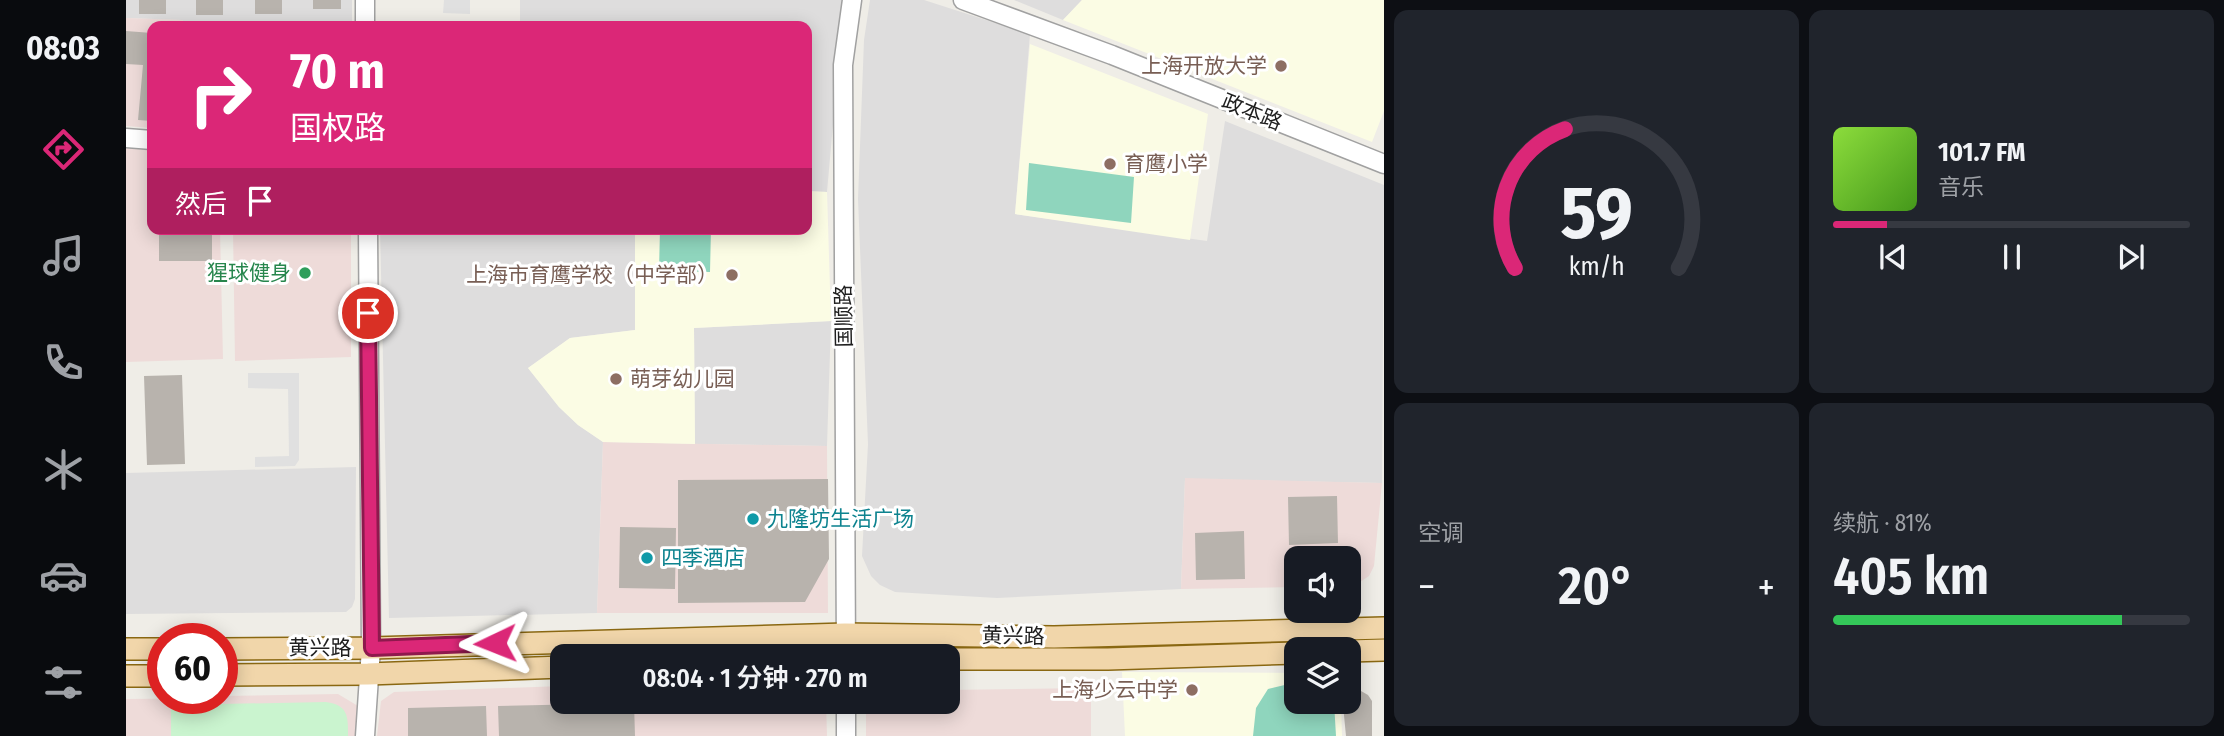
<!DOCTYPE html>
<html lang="zh">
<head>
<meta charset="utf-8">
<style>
	body { margin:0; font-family:"Fira Sans Condensed","Noto Sans SC",sans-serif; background:#20242c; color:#f1f3f6; height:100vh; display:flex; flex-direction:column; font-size:26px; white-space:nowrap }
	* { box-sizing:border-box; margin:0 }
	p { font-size:23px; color:#9ea1a6 }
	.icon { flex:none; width:38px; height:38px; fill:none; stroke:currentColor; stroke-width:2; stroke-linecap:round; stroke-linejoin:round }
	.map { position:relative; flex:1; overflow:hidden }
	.details { display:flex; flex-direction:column; gap:10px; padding:10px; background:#0d0f14; width:840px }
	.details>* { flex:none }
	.hud { position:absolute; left:21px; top:21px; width:665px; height:214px; border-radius:14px; box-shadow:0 4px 18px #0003; background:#db2777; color:#fff; overflow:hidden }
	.tools { position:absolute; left:1158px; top:546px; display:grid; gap:14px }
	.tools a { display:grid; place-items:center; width:77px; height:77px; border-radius:14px; background:#171b24; box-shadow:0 4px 18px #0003; font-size:35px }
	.speed { position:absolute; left:21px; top:623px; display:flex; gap:14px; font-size:35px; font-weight:700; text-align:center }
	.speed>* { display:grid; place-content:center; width:91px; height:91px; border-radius:50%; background:#171b24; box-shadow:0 4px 18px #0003; line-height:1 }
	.speed .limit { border:10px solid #d22; background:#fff; color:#111 }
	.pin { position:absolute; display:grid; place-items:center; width:60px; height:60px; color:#fff; margin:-30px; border:4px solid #fff; border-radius:50%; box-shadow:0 2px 7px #0007 }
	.me { position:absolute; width:77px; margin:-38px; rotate:268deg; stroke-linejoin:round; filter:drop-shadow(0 0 5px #0008) }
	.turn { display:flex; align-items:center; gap:24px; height:147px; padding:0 28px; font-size:32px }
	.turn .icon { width:91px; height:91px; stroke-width:2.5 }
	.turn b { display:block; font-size:49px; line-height:60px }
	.then { display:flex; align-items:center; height:66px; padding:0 28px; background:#0003; gap:14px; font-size:26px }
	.big { font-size:52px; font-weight:600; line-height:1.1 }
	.details .card { flex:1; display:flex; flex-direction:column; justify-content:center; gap:10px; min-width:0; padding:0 24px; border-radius:14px; background:#20242c }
	.details .dial { align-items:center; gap:0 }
	.dial svg { height:182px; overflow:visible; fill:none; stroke:#363941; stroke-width:7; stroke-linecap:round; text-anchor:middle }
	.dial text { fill:#f1f3f6; stroke:none }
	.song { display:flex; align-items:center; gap:21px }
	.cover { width:84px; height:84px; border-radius:10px; background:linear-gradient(135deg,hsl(90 70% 55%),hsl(100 70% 35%)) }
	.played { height:7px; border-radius:4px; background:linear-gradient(90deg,#db2777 15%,#363941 15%) }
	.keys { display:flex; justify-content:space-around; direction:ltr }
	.heat { display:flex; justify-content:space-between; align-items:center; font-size:38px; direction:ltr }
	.charge { height:10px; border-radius:5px; background:linear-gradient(90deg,#34c759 81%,#363941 0) }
	.details .tiles { flex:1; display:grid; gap:10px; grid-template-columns:repeat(2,1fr) }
	.trip { position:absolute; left:424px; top:644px; width:410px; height:70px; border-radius:14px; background:#171b24; box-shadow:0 4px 18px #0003; font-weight:600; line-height:70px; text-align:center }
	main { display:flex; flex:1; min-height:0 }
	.tabs { display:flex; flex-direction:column; width:126px; justify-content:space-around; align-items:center; background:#090b0e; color:#9ea1a6 }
	.tabs .icon { width:49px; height:49px }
	.tabs .on { color:#db2777 }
	.tabs b { font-size:32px; color:#f1f3f6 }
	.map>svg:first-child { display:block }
	.residential { fill:#dedddd }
	.commercial { fill:#eedbd9 }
	.education { fill:#fbfce4 }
	.park { fill:#caf4cf }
	.pitch { fill:#8fd5bd }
	.parking { fill:#e0e0e0 }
	.building { fill:#b8b3ad }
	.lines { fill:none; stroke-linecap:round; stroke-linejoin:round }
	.minor-casing { stroke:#a1a1a1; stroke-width:21 }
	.major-casing { stroke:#8a6812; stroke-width:24 }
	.minor { stroke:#fff; stroke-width:18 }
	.major { stroke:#f1d6aa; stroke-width:21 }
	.route-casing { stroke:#8e194d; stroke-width:18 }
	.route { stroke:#db2777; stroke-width:12 }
	.education-dot { fill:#8d6e63; stroke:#fff; stroke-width:2.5 }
	.leisure-dot { fill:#2e9e5b; stroke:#fff; stroke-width:2.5 }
	.culture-dot { fill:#0f9aa8; stroke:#fff; stroke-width:2.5 }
	.labels { text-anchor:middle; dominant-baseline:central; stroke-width:6; stroke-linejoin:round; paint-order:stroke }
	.education-label { font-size:21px; fill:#785e54; stroke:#fff; text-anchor:end }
	.street-label { font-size:21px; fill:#202020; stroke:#fff }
	.leisure-label { font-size:21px; fill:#27864d; stroke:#fff; text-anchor:end }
	.culture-label { font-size:21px; fill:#0d838f; stroke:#fff; text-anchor:start }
</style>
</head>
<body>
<main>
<nav class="tabs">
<b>08:03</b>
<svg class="icon on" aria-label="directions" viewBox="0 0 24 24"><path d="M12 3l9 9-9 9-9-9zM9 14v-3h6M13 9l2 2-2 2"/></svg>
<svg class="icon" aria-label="music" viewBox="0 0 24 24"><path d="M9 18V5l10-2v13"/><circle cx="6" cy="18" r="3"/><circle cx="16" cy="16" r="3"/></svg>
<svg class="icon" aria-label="phone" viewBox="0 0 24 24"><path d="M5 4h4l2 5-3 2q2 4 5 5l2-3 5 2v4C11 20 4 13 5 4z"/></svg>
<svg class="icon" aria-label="climate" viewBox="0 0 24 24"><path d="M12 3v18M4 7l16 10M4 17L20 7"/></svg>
<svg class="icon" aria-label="car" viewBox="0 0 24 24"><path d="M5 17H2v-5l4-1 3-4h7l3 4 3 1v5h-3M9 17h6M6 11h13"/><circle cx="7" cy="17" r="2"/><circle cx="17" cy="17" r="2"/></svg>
<svg class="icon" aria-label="filters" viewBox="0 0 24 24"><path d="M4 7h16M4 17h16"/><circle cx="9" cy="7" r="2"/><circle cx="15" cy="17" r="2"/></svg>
</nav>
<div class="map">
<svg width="1258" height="736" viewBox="0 0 1258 736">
	<rect width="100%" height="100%" fill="#efede7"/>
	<path class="residential" d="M0 0H226V26H57L56 20 0 18Z
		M394 0H718L701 192 681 191V26H394Z
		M744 0H798L904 34 889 214 1081 241 1099 121 1258 185 1256 483 1059 479 1055 589 871 598 769 592 754 585 745 576 736 556 742 444 732 199 738 40Z
		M888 0H956L937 20Z
		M254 229H509V330L444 338 402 368 433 407 452 425 477 442 471 613 263 618Z
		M705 321 701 446 569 444 568 328Z
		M230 467 229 599 226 607 220 612 0 614V473Z"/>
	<path class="commercial" d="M0 18 57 20 56 26H26V128L0 126Z
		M0 148 26 150V229H94L97 359 0 362Z
		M107 229H225V357L109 361Z
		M477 442 701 446 702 613H471Z
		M1059 478 1256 483 1248 566 1243 576 1234 582 1223 584V558H1171V587L1055 589Z
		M436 686V702H700L701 736H251L255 701 268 692Z
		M965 688V736H740V702H821V690Z
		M212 694 232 706 229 736H0V699L96 698V696Z"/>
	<path class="education" d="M956 0H1258V111L1246 142 937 20Z
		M904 44 1082 114 1064 240 889 214Z
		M681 191 701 192 705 321 568 328 569 444 477 442 452 425 433 407 402 368 444 338 509 330V229H681Z
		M996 672 1171 673V702H1215L1216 736H999Z"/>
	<path class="park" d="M200 702C222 705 222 716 222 736H45V705Z"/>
	<path class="pitch" d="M903 163 1008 177 1005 223 900 210Z
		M534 229H585L584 272 533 271Z
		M1171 682V702H1208L1210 736H1127L1130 708 1142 689Z"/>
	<path class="parking" d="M318 0H344V14L317 13Z
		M122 373H173V460L169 466 129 467V457L163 456 162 389 122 388Z"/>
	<path class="building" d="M13 0H40V14H13Z
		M70 0H97V15H70Z
		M129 0H156V14H129Z
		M187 0H215V9H187Z
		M0 31 26 33V121L12 120 17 65 0 64Z
		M33 229H86V261H33Z
		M56 375 59 464 21 465 18 376Z
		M702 479 703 559 679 602 552 603V480Z
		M1211 496 1212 543 1163 545 1162 497Z
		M494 527 550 528 549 589 493 588Z
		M1118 531 1119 579 1070 580 1069 533Z
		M1226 691H1235L1242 695 1246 701V736H1220L1217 705 1218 702H1223V694Z
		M508 703 509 736H373L372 706Z
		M360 706 361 736H282V708Z"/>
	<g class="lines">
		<g class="minor-casing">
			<path id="minor" d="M837 0 986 55 1258 164
				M239 26V0
				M0 138 26 140
				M720 656 717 65 726 0
				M239 736 245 648 242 229
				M720 736V702"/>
		</g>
		<g class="major-casing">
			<path id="major" d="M0 649H37
				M96 649 245 648 719 634 928 637 1258 628
				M1223 651 1258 650
				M821 659H982L1171 653
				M96 675 242 674 436 667
				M0 676H37"/>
		</g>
		<use href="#minor" class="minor"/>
		<use href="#major" class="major"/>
	</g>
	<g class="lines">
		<g class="route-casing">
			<path id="route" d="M242 313 246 648 369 643"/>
		</g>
		<use href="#route" class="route"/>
	</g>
	<g class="education-dot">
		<circle cx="1155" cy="66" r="7"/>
		<circle cx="984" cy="164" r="7"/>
		<circle cx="606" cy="275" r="7"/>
		<circle cx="490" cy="379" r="7"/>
		<circle cx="1066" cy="690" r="7"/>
	</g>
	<circle class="leisure-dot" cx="179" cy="273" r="7"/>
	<g class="culture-dot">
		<circle cx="627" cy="519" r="7"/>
		<circle cx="521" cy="558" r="7"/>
	</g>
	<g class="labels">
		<g class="education-label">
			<text x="1141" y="66">上海开放大学</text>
			<text x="998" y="164" text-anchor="start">育鹰小学</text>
			<text x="592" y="275">上海市育鹰学校（中学部）</text>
			<text x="504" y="379" text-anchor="start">萌芽幼儿园</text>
			<text x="1052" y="690">上海少云中学</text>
		</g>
		<g class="street-label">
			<text transform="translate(1126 112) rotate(22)">政本路</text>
			<text transform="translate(718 316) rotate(-91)">国顺路</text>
			<text transform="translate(887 636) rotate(1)">黄兴路</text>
			<text x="194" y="648">黄兴路</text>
		</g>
		<g class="leisure-label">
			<text x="165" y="273">猩球健身</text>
		</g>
		<g class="culture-label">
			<text x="641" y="519">九隆坊生活广场</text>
			<text x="535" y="558">四季酒店</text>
		</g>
	</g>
</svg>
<div class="tools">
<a><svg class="icon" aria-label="sound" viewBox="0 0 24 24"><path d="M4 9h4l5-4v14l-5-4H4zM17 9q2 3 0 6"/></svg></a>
<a><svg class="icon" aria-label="layers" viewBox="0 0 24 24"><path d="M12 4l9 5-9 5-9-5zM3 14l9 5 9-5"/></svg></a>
</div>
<div class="speed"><div class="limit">60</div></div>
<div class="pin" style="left:242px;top:313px;background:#d93025"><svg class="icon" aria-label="arrive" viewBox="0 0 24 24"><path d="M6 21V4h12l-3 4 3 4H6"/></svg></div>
<svg class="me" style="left:369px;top:643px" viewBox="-20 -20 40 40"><path d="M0-17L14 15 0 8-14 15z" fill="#db2777" stroke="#fff" stroke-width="4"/></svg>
<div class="trip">08:04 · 1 分钟 · 270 m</div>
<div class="hud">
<div class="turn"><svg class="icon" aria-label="right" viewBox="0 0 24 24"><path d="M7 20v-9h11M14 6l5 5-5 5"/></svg><div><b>70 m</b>国权路</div></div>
<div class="then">然后<svg class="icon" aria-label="arrive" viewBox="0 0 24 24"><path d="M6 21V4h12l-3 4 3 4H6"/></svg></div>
</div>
</div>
<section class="details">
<div class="tiles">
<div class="card dial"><svg viewBox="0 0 100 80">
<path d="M14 69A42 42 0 1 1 86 69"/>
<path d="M14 69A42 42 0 0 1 36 8" stroke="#db2777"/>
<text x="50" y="56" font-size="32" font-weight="700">59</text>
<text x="50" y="72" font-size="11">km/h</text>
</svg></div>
<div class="card">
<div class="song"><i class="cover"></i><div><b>101.7 FM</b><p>音乐</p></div></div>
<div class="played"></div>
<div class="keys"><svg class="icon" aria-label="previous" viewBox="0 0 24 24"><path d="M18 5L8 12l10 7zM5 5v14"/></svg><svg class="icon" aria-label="pause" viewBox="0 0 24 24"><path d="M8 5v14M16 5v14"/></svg><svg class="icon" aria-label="next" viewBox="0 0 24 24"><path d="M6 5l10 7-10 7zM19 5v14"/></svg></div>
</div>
<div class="card"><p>空调</p>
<div class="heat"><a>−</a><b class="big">20°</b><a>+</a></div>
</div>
<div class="card"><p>续航 · 81%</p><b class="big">405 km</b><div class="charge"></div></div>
</div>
</section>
</main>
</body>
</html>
